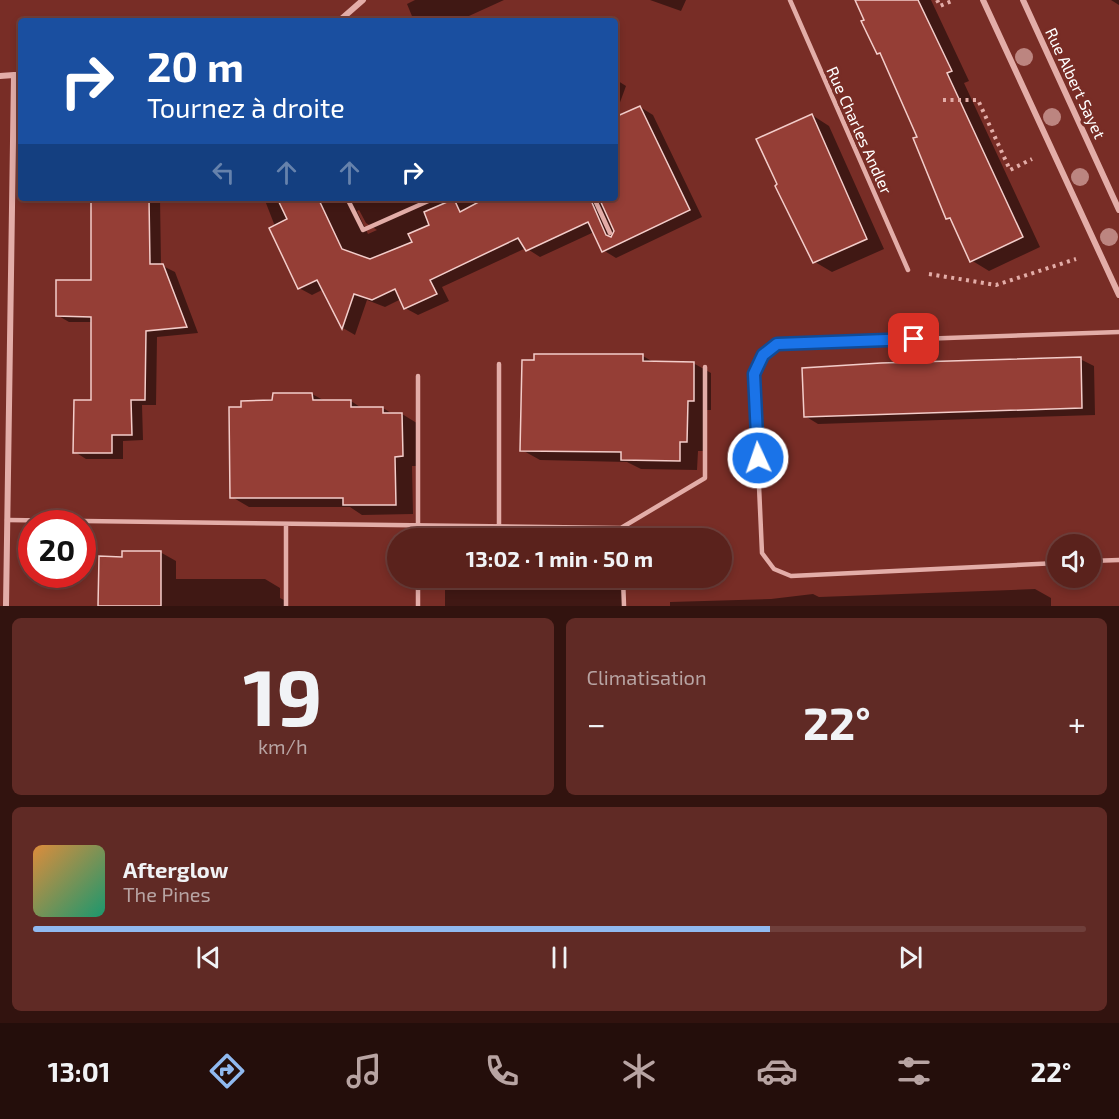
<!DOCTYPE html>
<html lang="fr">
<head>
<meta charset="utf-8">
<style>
	body { margin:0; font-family:"Exo 2",sans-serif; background:#602a25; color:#f1f3f6; height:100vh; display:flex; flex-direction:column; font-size:22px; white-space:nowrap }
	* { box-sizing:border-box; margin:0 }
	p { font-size:20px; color:#b8a4a3 }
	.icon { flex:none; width:33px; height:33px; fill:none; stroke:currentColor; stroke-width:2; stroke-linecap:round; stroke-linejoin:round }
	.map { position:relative; height:606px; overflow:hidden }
	.drawer { display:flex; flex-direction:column; gap:12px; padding:12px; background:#32130f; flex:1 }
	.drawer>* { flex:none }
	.hud { position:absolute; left:18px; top:18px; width:600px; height:183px; border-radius:6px; box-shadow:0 3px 9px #0003,0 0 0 2px #6f3f3b; background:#1a4fa0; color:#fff; overflow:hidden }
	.fabs { position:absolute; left:1047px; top:534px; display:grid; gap:12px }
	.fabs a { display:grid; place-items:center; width:54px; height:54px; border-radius:50%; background:#5a221c; box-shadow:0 3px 9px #0003,0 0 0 2px #6f3f3b; font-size:30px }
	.speed { position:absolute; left:18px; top:510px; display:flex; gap:12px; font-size:30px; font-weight:700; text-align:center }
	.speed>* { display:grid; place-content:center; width:78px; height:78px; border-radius:50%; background:#5a221c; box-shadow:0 3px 9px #0003,0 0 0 2px #6f3f3b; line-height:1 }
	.speed .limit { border:9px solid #d22; background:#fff; color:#111 }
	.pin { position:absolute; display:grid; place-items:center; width:51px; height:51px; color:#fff; margin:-26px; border-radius:12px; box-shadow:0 3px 9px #0006 }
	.me { position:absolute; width:66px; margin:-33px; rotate:357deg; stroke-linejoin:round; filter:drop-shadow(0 0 4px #0008) }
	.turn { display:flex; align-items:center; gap:21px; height:126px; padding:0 30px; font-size:27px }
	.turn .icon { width:78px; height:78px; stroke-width:2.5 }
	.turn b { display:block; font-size:42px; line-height:51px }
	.lanes { display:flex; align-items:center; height:57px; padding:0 30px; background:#0003; justify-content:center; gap:30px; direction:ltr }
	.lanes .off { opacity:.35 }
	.big { font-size:45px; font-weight:700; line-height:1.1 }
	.drawer .card { flex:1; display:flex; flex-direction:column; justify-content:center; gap:9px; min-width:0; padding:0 21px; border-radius:9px; background:#602a25 }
	.drawer .dial { align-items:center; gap:0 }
	.dial b { font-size:78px; line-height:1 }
	.song { display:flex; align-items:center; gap:18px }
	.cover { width:72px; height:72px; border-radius:9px; background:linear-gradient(135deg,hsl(30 70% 55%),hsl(160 70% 35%)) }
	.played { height:6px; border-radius:3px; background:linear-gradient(90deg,#90b9f0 70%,#6f3f3b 70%) }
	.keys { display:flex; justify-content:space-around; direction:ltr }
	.heat { display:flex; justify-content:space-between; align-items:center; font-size:33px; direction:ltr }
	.drawer .tiles { flex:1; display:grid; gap:12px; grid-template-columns:1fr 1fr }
	.card:last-child { grid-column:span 2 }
	.trip { position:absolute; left:387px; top:528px; width:345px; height:60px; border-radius:30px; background:#5a221c; box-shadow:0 3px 9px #0003,0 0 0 2px #6f3f3b; font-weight:700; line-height:60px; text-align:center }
	.dock { display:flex; height:96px; justify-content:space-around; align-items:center; background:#240e0b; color:#b8a4a3 }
	.dock .icon { width:42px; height:42px }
	.dock .on { color:#90b9f0 }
	.dock b { font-size:27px; color:#f1f3f6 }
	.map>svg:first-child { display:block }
	.shadow { fill:#0007; fill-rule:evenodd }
	.building { fill:#953e36; stroke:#f3cdca; stroke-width:1.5 }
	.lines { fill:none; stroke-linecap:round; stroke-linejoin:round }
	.path { stroke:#e3ada8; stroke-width:4; stroke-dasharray:3 4.5; stroke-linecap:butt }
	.service { stroke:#e3ada8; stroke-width:4.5 }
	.minor { stroke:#e3ada8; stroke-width:6 }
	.tree { fill:#bc8580 }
	.route-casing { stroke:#114b97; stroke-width:15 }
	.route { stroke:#1a73e8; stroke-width:10 }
	.labels { text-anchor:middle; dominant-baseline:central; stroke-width:6; stroke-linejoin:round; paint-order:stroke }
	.street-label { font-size:16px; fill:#fff; stroke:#782d26 }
</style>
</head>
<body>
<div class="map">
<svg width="1119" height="606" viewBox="0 0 1119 606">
	<rect width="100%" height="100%" fill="#782d26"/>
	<path class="shadow" d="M415 0H504L458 21H414L407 4Z
		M650 0H686L681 11Z
		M856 0H931L969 81 964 83 1040 247 989 271 971 260 953 222 947 218 918 138 883 56 878 53Z
		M1111 0H1119V5Z
		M615 79 626 86 615 116Z
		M640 107 653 115 702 217 616 258 603 250 594 232 540 257 526 248 442 287 449 301 418 315 405 308 401 299 385 307 367 300 355 335 343 328 324 289 312 295 299 288 264 198H615V119ZM359 210 366 223 377 230 368 234 357 211Z
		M812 115 829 126 884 249 832 272 815 262Z
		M93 198H160L161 265 175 272 198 333 157 337 156 405H142L143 440 123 441V459H86L75 452 93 402V322H69L57 315 92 282Z
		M643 356 655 363H693L711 373V410H705L704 451H698L697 470 641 469 627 462 540 460 522 450Z
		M1080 359 1094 366 1095 415 818 424 805 416Z
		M312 394 325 401H351L363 409 383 408 394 415 402 414 420 425V466H412L413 514 362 515 350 507H249L232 497 242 408Z
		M160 552 176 561V579H265L280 588V598L288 602V606H100L124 558Z
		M445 578H617L624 584V606H445Z
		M1035 589 1051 598V606H670V602L771 599 813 594 819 597Z"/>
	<path class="building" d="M855 0H918L952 71 947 73 1023 237 970 262 950 218 946 219 913 138 917 137 880 53 877 54 861 21 864 20Z
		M640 106 690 210 602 252 588 222 526 251 518 238 430 280 437 294 404 309 395 289 372 300 354 294 342 329 317 280 298 289 269 228 287 219 277 198H318L342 249 370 259 412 242 408 234 429 225 424 212 454 199 460 212 486 198H590L606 235 611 237 614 231 599 198H615V117Z
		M812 114 867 239 813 263 775 186 777 184 756 139Z
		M91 198H149L150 264H163L187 327 146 331 145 400H131L132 435H112V453H73L74 400H91V317L56 316V280H91Z
		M534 354H643V361L694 362V401H688L687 442H680V461L621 460V452L520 451 522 360H534Z
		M1081 357 1082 408 804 417 802 368 881 363Z
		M273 393H312L313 400H351V407H383V413H402L403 456 395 457 396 505H343V498H230L229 407H241V401L272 400Z
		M122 551H161V606H98L99 556 122 557Z"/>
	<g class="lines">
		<path class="path" d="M937 0 940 6 954 0
			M943 100H978L1010 170 1032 159
			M929 274 996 285 1076 259"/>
		<path class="service" d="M790 0 908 270
			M347 198 363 230 435 198
			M594 198 610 233
			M7 520 621 528 705 478V367
			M499 527V364
			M621 528 622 538
			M418 538V376
			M1090 561 1119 560
			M1058 563 791 576 774 569 762 553 754 374 763 355 777 344 1119 332
			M623 578 624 606
			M286 606V524
			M418 606V578"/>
		<path class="minor" d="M983 0 1119 295
			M1023 0 1119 210
			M339 21 363 0
			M0 76 14 75
			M6 606 14 75H21"/>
	</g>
	<g class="tree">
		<circle cx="1024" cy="57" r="9"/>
		<circle cx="1052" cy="117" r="9"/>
		<circle cx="1080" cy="177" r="9"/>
		<circle cx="1109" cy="237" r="9"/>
	</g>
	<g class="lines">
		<g class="route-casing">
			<path id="route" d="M758 458 754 374 763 355 777 344 914 339"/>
		</g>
		<use href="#route" class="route"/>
	</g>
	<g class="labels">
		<g class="street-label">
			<text transform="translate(1076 83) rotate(65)">Rue Albert Sayet</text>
			<text transform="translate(860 130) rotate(66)">Rue Charles Andler</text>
		</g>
	</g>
</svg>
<div class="fabs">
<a><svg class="icon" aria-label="sound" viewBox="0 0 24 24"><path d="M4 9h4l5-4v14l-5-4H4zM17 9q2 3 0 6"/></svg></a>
</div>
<div class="speed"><div class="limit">20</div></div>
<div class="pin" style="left:914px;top:339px;background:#d93025"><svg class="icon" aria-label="arrive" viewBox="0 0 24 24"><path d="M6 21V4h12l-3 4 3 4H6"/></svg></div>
<svg class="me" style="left:758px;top:458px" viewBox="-20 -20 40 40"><circle r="17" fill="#1a73e8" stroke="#fff" stroke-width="3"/><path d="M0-11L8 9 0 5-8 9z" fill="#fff"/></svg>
<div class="trip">13:02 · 1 min · 50 m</div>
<div class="hud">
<div class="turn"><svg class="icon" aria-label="right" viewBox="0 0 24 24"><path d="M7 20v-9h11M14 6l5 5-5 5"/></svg><div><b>20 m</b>Tournez à droite</div></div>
<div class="lanes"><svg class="icon off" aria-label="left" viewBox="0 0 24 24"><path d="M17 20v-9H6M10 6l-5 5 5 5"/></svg><svg class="icon off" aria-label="ahead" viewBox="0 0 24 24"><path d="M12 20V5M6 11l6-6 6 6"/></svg><svg class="icon off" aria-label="ahead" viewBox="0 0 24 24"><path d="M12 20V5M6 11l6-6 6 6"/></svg><svg class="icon" aria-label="right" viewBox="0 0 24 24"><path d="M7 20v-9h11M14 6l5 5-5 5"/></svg></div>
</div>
</div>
<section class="drawer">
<div class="tiles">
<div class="card dial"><b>19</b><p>km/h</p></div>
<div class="card"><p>Climatisation</p>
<div class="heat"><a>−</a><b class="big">22°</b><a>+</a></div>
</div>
<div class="card">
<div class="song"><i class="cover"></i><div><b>Afterglow</b><p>The Pines</p></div></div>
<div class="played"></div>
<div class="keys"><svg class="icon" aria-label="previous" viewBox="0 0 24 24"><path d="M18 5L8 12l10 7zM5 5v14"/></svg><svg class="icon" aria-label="pause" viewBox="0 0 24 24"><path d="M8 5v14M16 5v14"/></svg><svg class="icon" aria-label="next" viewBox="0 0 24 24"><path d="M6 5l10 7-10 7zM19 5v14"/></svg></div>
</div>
</div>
</section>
<nav class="dock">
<b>13:01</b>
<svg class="icon on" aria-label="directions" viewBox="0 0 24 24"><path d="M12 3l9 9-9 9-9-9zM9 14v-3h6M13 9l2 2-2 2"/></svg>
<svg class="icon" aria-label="music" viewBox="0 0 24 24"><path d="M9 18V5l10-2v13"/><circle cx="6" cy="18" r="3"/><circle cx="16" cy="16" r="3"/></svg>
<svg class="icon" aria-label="phone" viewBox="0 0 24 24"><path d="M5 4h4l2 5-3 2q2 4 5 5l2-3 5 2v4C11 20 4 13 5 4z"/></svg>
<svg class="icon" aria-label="climate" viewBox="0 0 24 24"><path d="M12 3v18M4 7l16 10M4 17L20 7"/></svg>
<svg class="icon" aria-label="car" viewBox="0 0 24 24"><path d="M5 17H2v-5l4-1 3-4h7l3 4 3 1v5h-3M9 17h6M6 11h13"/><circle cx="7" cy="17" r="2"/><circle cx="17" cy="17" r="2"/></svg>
<svg class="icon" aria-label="filters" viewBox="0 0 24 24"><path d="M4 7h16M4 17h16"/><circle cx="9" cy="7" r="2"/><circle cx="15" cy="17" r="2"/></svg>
<b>22°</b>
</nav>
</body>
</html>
